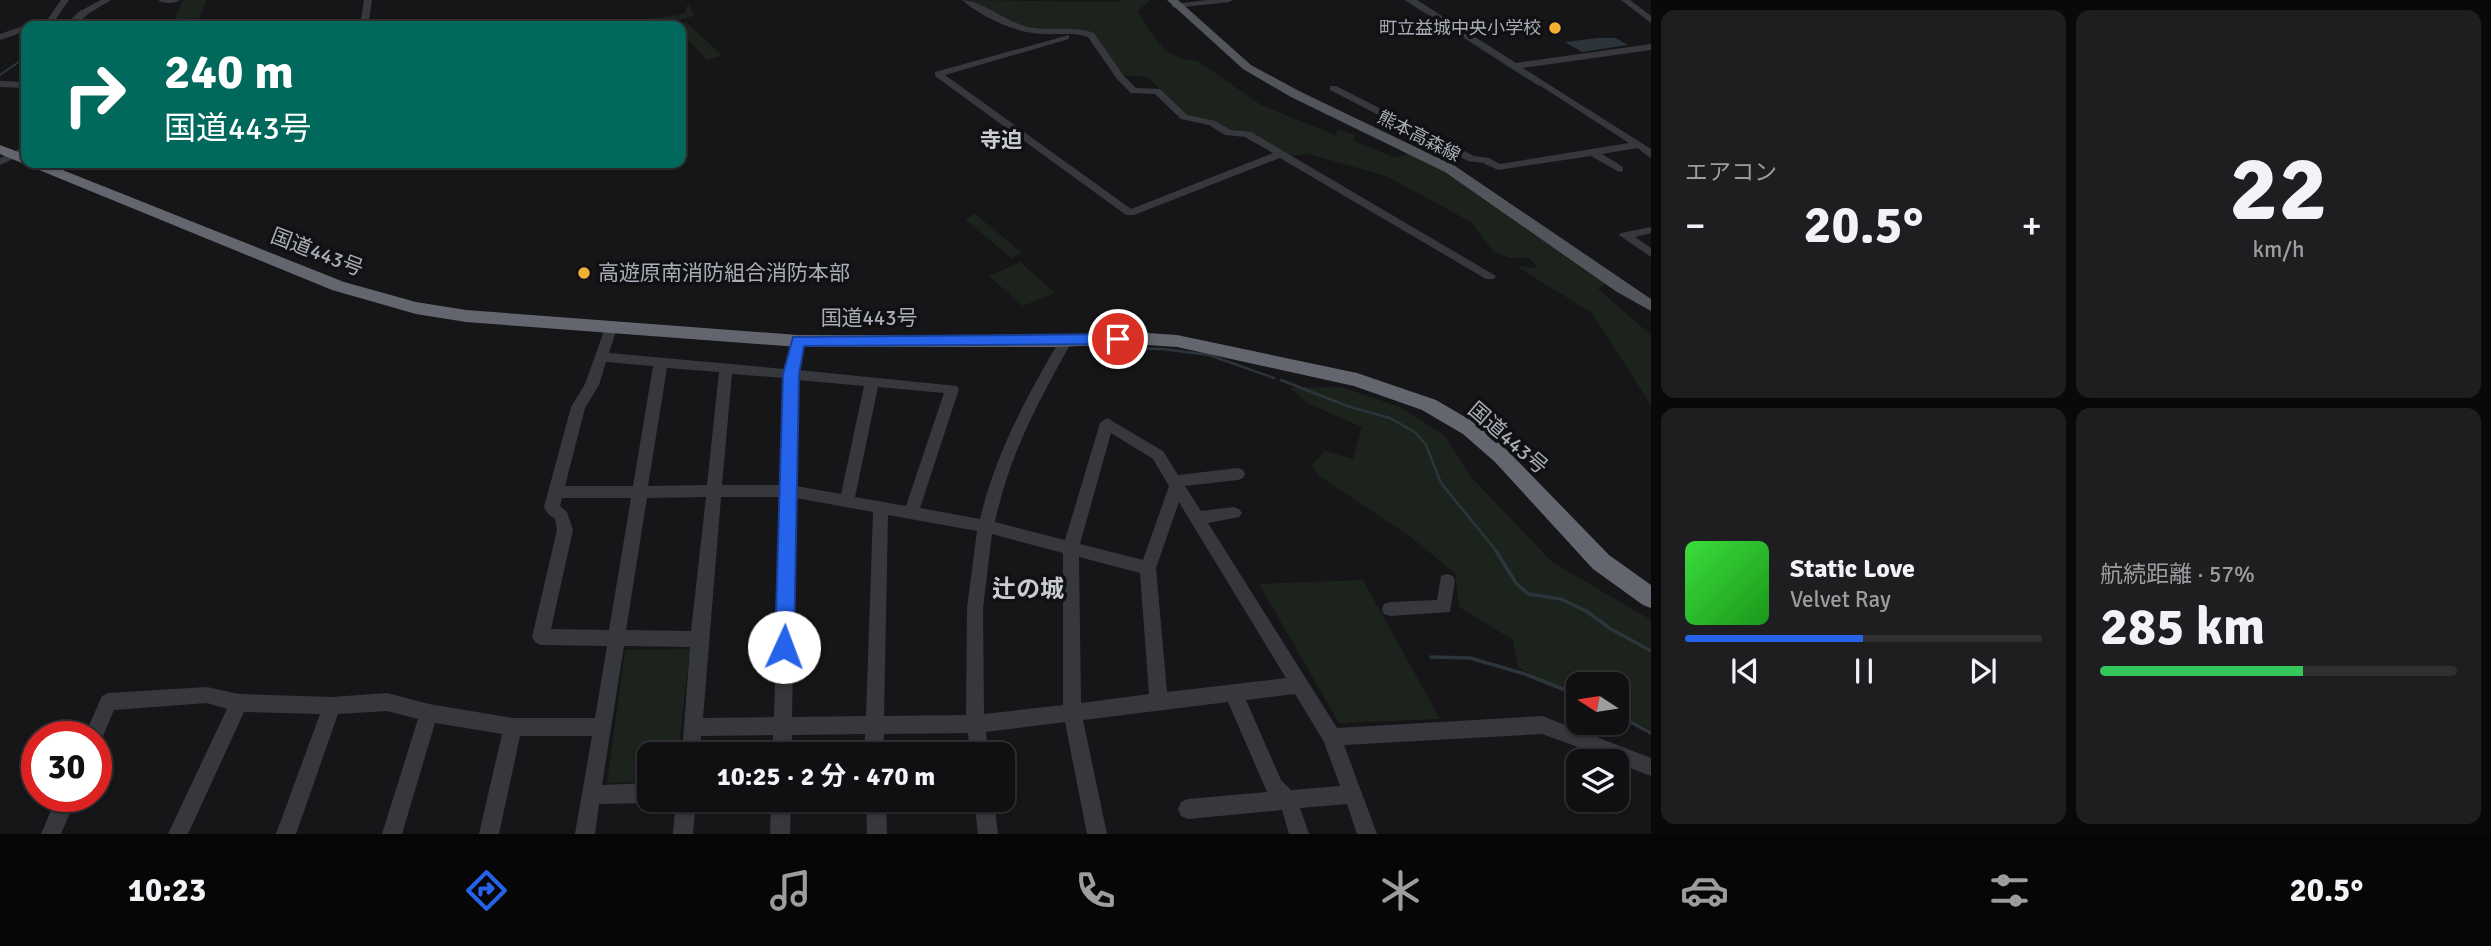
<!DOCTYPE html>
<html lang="ja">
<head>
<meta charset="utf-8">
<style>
	body { margin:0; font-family:Signika,"Noto Sans JP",sans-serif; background:#1e1e20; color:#f1f3f6; height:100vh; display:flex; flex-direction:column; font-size:26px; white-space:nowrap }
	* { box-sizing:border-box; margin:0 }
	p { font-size:23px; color:#9c9d9f }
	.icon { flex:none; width:38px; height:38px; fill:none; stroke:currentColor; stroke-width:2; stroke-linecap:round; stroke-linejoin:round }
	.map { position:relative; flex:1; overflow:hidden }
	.sheet { display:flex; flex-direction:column; gap:10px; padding:10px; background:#09090a; width:840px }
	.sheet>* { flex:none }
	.hud { position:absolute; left:21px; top:21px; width:665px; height:147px; border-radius:14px; box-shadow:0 2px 5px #0004,0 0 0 2px #303032; background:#00695c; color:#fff; overflow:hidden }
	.needle { width:46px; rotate:282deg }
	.buttons { position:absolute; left:1566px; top:672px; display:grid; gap:14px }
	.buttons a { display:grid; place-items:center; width:63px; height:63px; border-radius:14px; background:#101012; box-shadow:0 2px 5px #0004,0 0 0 2px #303032; font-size:35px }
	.speed { position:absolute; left:21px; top:721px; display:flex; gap:14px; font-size:35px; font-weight:700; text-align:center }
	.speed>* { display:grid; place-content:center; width:91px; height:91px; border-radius:50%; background:#101012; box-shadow:0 2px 5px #0004,0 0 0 2px #303032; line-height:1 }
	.speed .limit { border:10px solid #d22; background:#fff; color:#111 }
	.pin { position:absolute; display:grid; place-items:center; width:60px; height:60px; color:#fff; margin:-30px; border:4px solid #fff; border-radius:50%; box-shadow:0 2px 7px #0007 }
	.me { position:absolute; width:77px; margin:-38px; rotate:2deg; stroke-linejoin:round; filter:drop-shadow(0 0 5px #0008) }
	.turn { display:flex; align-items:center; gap:24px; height:147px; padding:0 28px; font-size:32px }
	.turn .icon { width:91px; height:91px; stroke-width:2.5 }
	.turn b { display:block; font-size:49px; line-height:60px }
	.big { font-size:52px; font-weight:700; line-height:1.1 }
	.sheet .widget { flex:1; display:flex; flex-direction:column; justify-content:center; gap:10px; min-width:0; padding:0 24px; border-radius:14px; background:#1e1e20 }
	.sheet .dial { align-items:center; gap:0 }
	.dial b { font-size:91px; line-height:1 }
	.song { display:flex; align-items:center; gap:21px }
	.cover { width:84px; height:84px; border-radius:10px; background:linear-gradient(135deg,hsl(120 70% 55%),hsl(120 70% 35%)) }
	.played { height:7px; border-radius:4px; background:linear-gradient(90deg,#2563eb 50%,#303032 50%) }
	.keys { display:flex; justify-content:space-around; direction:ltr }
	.heat { display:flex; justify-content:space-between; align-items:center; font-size:38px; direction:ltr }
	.charge { height:10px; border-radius:5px; background:linear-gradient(90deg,#34c759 57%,#303032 0) }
	.sheet .tiles { flex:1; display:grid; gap:10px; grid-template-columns:repeat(2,1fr) }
	.trip { position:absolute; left:637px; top:742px; width:378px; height:70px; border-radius:14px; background:#101012; box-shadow:0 2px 5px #0004,0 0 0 2px #303032; font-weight:700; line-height:70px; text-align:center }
	.menu { display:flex; height:112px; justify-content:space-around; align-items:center; background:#060607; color:#9c9d9f }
	.menu .icon { width:49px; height:49px }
	.menu .current { color:#2563eb }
	.menu b { font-size:32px; color:#f1f3f6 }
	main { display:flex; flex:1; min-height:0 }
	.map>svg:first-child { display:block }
	.green { fill:#1c231d }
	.water { fill:#2c353c }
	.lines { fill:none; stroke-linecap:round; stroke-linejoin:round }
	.stream-far2 { stroke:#2c353c; stroke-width:2 }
	.stream-far1 { stroke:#2c353c; stroke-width:2.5 }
	.stream { stroke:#2c353c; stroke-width:3.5 }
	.minor { fill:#37383d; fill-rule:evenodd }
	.major { fill:#53555c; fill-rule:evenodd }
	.highway { fill:#63666e; fill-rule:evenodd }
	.route { fill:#2563eb; stroke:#184099; stroke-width:2 }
	.poi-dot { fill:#f2b134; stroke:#111113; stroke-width:2.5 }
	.labels { text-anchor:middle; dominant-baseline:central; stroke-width:7; stroke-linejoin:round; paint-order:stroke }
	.far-poi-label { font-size:18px; fill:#a8adb8; stroke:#111113; text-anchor:end }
	.far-street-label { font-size:18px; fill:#a8adb8; stroke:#111113 }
	.far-quarter-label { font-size:21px; font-weight:bold; fill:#c9ccd4; stroke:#111113 }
	.street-label { font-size:21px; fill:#a8adb8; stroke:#111113 }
	.poi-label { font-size:21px; fill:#a8adb8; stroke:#111113; text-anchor:start }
	.quarter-label { font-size:24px; font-weight:bold; fill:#c9ccd4; stroke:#111113 }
</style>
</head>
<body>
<main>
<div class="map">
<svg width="1651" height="834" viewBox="0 0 1651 834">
	<rect width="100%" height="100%" fill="#161618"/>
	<path class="green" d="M183 0H207L199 18 174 20Z
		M968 0 1119 2 1121 0H1151L1137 11C1151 32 1166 63 1196 60L1261 105 1335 135 1338 129 1354 135V141L1396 158 1410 152 1444 171 1606 284 1598 289 1651 335V405L1592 313 1516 266 1538 268 1529 258H1510L1494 252 1471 222 1386 176 1308 154 1292 156 1250 133 1231 131 1185 115 1148 77 1120 75 1096 35C1075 30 1055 32 1034 30 1012 26 987 12 968 0Z
		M689 5 694 16 652 26H588L679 15 686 12V7Z
		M686 22 722 55H723L707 60 681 33V26L672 25Z
		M975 214 1022 253 1011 258 965 219Z
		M1020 262 1055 293 1023 306 989 276Z
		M1341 387 1400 407 1445 436 1471 477 1552 562 1651 620V730L1617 714V684H1578V696L1518 668 1513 640 1459 607 1455 573 1409 536 1319 476 1312 465 1325 451 1353 459 1362 427 1309 404 1289 388Z
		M1363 580 1440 719 1339 723 1259 584Z
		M690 649 678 754H649V781L607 783 625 650Z"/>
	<path class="water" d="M1598 38H1615L1628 45 1582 52 1565 42Z"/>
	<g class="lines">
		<path class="stream-far2" d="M1406 0 1539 85
			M65 26 81 11
			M0 75 26 57
			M1642 151 1651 157"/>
		<path class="stream-far1" d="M1118 348 1163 349 1209 355 1274 378
			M1281 380 1350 407 1390 418 1416 433 1426 445 1441 483 1498 553"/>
		<path class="stream" d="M1496 551 1516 583 1528 594 1561 599 1586 611 1611 629 1651 651
			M1431 657 1470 658 1525 674 1578 695
			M1617 715 1651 733"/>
		<path class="minor" d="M61 0H69L51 26H43Z
			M101 0H111L88 14 75 26H66L82 10Z
			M158 0H180C175 4 163 4 158 0Z
			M364 0H372L368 26H360Z
			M962 0C980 0 1007 22 1028 27 1050 32 1072 25 1094 33L1123 75 1136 88 1160 89 1187 115 1215 121 1231 130 1251 132 1496 276 1494 279H1486L1280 158 1134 215H1126L935 76V72L1069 35V39L945 75 1131 209 1273 153 1245 137 1225 135 1209 125 1181 119 1155 94 1131 93 1117 79 1088 37C1073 32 1059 35 1043 34 1016 33 983 18 962 0Z
			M1207 0H1233L1229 2 1175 8 1171 6 1175 4Z
			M1407 0H1417L1516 63 1651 44V50L1523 68 1651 149V156L1637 148 1602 154 1623 167V171L1619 172 1591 156 1498 170 1483 163 1468 161 1330 90V86H1336L1474 156 1489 158 1500 164 1629 143Z
			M1621 0H1630L1651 16V23Z
			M23 26H29H26V31L0 40V34Z
			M0 81 26 82V88L0 87Z
			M26 146V153L0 165V158Z
			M1651 227V233L1635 237 1651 248V257L1619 235 1621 233Z
			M611 324 617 328 609 353 785 369 792 341 798 337 804 341 798 370 957 386 959 389 920 508 980 519C996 452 1027 396 1061 338H1071L1072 341C1038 403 1010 452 995 522L1065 540 1100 423 1107 418 1163 451 1178 475 1238 468 1243 470 1245 474 1243 478 1238 480 1185 486 1201 511 1234 507 1239 509 1242 513 1239 517 1208 523 1337 728 1542 716 1651 758V776L1617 763V761L1542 734 1344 745 1377 834H1357L1347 804 1300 808 1309 834H1289L1282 810 1188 819 1181 816 1178 809 1181 802 1188 799 1267 792 1228 702 1083 720 1107 834H1087L1065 722 986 732 988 754H970L968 733 884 734 883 754H865V734L792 735 791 754H773V735L701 736 700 754H682L690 647 624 646 602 785 649 783V800H656L649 803 599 804 595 834H575L592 736H520L499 834H479L502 734 435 723 402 834H382L418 719 387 711 338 714 296 834H276L320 714 244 712 188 834H168L227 709 207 703 114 710 100 743 96 745V737H84L102 696 108 693 207 687 239 694 332 697 387 693 429 704 513 718H595L607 646 541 645 535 642 532 637 557 530 555 519 548 514 544 507 571 407 585 384 605 328ZM606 362 653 366 633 486H565L585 408 599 385ZM667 368 719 372 707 485 648 486ZM732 374 784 378 781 485H722ZM798 380 864 386 841 494 796 486ZM878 387 944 393 906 506 855 497ZM1111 433 1153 459 1169 486 1143 560 1080 544ZM706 497 691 631 626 630 647 498ZM721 497H781L774 717 703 718ZM562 498H631L609 630 551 629 573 530 567 512 560 506ZM796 498 873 512 866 716 792 717ZM1179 502 1191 522 1286 678 1167 692 1156 568ZM888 515 977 531 967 608 966 715 884 716ZM992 534 1063 553V705L984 714 983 608ZM1079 557 1140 573 1149 694 1081 703ZM1295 694 1324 742 1340 786 1291 790 1281 780 1246 700Z
			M1447 574 1453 576 1455 581 1450 612 1390 616 1384 614 1382 609 1384 604 1390 602 1437 600 1441 576Z
			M57 796H77L61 834H41Z
			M676 800H696L693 834H673Z
			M771 800H791L790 834H770Z
			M866 800H886L887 834H867Z
			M974 800H994L998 834H978Z"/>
		<path class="major" d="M1167 0H1178L1251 65 1299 91 1455 166 1651 299V311L1617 292 1445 172 1291 97 1243 69Z"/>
		<path class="highway" d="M0 145 26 155V163H45L344 282 416 302 466 310 798 335H1054L1132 332 1177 335 1357 373 1436 400 1477 424 1509 452 1609 555 1651 585V608L1643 605 1593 569 1495 462 1463 434 1422 410 1354 386 1177 347 1132 344 1054 347H798L466 322 416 314 332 290 0 154Z"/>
	</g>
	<path class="route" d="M1118 334 1125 339 1118 344 804 346 799 374 794 647 791 653 784 656 777 653 775 647 783 374 793 337Z"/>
	<g class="poi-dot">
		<circle cx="1555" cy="28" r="7"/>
		<circle cx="584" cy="273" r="7"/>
	</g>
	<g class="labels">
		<g class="far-poi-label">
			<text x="1541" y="28">町立益城中央小学校</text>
		</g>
		<g class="far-street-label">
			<text transform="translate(1419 136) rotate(27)">熊本高森線</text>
		</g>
		<g class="far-quarter-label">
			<text x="1001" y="140">寺迫</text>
		</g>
		<g class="street-label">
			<text transform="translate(317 252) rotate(21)">国道443号</text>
			<text x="869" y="318">国道443号</text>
			<text transform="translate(1508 438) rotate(41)">国道443号</text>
		</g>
		<g class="poi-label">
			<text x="598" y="273">高遊原南消防組合消防本部</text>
		</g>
		<g class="quarter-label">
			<text x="1028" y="589">辻の城</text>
		</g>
	</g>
</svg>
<div class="buttons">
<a><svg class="needle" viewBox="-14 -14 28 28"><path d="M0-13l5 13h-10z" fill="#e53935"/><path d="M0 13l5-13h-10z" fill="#9c9d9f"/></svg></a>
<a><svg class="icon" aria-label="layers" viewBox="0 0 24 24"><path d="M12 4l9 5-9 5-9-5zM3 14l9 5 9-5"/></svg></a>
</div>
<div class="speed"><div class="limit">30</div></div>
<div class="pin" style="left:1118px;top:339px;background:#d93025"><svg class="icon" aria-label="arrive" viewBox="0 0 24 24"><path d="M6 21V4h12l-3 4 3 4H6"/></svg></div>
<svg class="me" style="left:784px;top:647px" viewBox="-20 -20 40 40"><circle r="19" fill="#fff"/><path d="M0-13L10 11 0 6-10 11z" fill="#2563eb"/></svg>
<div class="trip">10:25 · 2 分 · 470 m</div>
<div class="hud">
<div class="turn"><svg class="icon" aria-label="right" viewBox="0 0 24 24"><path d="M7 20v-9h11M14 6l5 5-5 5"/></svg><div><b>240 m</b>国道443号</div></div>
</div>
</div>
<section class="sheet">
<div class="tiles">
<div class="widget"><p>エアコン</p>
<div class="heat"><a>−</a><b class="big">20.5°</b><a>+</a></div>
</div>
<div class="widget dial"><b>22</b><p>km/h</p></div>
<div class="widget">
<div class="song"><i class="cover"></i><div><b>Static Love</b><p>Velvet Ray</p></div></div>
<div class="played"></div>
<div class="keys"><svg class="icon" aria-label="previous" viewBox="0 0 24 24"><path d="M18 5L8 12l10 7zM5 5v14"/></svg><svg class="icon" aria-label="pause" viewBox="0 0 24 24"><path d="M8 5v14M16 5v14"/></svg><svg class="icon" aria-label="next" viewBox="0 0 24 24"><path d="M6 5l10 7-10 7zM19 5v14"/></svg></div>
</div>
<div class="widget"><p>航続距離 · 57%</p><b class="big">285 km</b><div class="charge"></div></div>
</div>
</section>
</main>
<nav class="menu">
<b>10:23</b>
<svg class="icon current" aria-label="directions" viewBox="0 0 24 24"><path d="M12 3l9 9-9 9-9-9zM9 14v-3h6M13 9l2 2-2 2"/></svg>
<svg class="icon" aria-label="music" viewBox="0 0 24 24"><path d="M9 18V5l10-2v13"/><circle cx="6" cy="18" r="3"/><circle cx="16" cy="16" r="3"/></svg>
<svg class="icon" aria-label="phone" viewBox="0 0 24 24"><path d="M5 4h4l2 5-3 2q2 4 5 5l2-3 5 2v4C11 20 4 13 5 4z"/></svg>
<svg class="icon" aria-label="climate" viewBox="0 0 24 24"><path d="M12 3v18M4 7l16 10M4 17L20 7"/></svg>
<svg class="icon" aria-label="car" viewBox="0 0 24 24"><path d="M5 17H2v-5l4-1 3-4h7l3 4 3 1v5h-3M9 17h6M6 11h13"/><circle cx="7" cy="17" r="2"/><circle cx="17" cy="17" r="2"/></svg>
<svg class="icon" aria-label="filters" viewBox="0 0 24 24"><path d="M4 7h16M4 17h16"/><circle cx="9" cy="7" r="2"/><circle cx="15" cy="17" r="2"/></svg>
<b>20.5°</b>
</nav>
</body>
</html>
